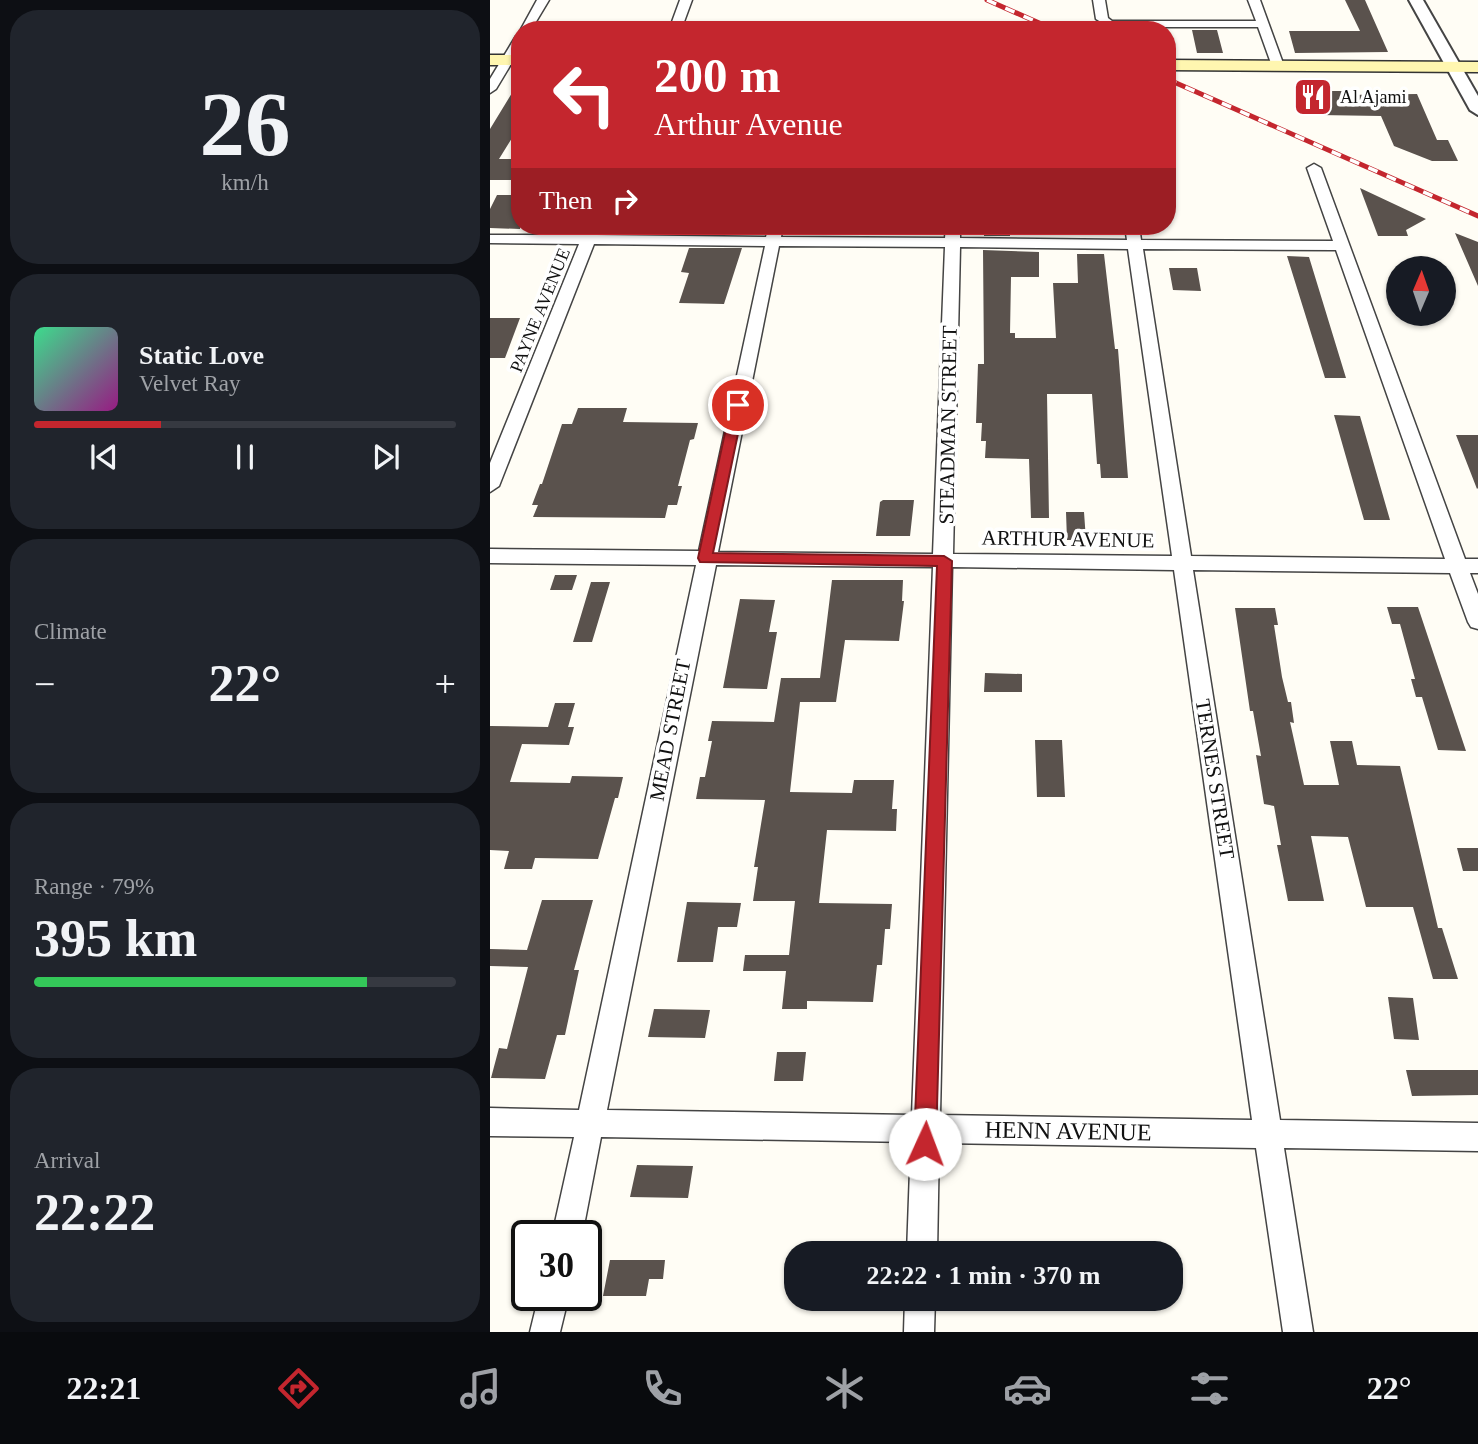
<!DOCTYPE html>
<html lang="en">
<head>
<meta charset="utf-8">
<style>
	body { margin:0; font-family:"Times New Roman",serif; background:#20242c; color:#f1f3f6; height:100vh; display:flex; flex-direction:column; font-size:26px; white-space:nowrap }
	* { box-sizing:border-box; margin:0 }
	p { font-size:23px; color:#9ea1a6 }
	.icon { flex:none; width:38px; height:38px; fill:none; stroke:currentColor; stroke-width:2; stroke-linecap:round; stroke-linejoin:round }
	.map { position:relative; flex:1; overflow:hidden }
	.details { display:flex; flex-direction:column; gap:10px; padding:10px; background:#0d0f14; width:490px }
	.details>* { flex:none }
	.banner { position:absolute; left:21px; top:21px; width:665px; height:214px; border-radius:28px; box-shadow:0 2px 5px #0004; background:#c4262e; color:#fff; overflow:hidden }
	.needle { width:46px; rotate:2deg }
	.fabs { position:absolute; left:896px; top:256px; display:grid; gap:14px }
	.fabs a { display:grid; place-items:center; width:70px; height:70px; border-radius:50%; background:#171b24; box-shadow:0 2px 5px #0004; font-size:35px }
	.speed { position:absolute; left:21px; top:1220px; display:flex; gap:14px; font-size:35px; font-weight:700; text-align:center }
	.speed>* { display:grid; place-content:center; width:91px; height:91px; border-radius:50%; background:#171b24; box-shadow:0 2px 5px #0004; line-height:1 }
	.speed .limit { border:4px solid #111; border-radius:10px; background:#fff; color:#111 }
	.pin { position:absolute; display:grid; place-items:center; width:60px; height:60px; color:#fff; margin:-30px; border:4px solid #fff; border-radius:50%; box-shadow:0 2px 7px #0007 }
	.me { position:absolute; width:77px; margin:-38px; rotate:2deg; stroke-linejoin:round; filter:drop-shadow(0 0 5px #0008) }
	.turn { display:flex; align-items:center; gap:24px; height:147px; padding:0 28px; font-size:32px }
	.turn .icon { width:91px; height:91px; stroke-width:2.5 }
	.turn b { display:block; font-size:49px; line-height:60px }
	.then { display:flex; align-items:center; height:66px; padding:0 28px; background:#0003; gap:14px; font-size:26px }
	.big { font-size:52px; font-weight:800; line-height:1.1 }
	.details .card { flex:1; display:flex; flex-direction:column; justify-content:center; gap:10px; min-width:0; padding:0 24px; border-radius:28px; background:#20242c }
	.details .dial { align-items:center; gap:0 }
	.dial b { font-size:91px; line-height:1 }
	.song { display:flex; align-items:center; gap:21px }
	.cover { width:84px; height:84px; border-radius:10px; background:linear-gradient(135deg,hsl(150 70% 55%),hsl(310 70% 35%)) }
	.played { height:7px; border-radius:4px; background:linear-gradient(90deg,#c4262e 30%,#363941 30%) }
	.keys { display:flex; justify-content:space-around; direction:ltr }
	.heat { display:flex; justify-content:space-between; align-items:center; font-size:38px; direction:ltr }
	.charge { height:10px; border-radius:5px; background:linear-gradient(90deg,#34c759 79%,#363941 0) }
	.trip { position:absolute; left:294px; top:1241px; width:399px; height:70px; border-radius:28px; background:#171b24; box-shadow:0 2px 5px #0004; font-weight:800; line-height:70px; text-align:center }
	.dock { display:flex; height:112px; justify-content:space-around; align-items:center; background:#090b0e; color:#9ea1a6 }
	.dock .icon { width:49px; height:49px }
	.dock .current { color:#c4262e }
	.dock b { font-size:32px; color:#f1f3f6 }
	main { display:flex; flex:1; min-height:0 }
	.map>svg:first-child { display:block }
	.building { fill:#5a524d }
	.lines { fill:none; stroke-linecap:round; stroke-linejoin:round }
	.minor-casing { stroke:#444; stroke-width:3 }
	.tertiary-casing { stroke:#444; stroke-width:4 }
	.secondary-casing { stroke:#333; stroke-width:3 }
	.minor { fill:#fff; fill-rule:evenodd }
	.tertiary { fill:#fff; fill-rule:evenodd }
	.secondary { fill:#fff6b0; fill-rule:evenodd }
	.rail-casing { stroke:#c4262e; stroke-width:5 }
	.rail { stroke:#fff; stroke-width:3.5; stroke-dasharray:10; stroke-linecap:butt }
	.route { fill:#c4262e; stroke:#7f191e; stroke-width:2 }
	.labels { text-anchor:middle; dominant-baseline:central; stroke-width:7; stroke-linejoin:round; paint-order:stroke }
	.far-poi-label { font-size:18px; fill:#111; stroke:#fff; text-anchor:start }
	.far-street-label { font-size:18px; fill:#111; stroke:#fff }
	.street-label { font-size:21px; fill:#111; stroke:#fff }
	.near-street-label { font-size:24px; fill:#111; stroke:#fff }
</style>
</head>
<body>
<main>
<section class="details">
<div class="card dial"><b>26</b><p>km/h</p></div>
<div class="card">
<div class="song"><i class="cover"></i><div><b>Static Love</b><p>Velvet Ray</p></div></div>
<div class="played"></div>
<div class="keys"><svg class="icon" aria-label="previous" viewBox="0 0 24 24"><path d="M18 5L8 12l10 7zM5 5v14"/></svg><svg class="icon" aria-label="pause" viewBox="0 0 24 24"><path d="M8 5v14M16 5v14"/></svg><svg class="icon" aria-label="next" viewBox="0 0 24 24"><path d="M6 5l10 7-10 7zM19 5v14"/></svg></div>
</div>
<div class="card"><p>Climate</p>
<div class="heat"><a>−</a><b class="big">22°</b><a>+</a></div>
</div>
<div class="card"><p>Range · 79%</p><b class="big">395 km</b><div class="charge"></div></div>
<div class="card"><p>Arrival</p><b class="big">22:22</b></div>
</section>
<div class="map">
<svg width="988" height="1332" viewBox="0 0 988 1332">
	<rect width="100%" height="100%" fill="#fffdf5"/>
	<path class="building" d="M855 0H875L898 52 805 53 799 31H870Z
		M702 30H727L733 53H707Z
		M30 80V125L9 159H30V180H0V129Z
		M820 91H852L853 95 927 94 947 140H958L968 161H942L904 146 891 116 829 115Z
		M870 188 936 219 916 230 918 236H888Z
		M7 195H30V229L0 228V209Z
		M206 226H258L256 234H204Z
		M494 226H520V236H494Z
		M965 233 988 242V286Z
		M199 248H252L234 304 189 303 199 273 191 272Z
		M493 250 549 252V277H521L520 333H525V338H566L563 283H588L587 254H614L625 349H628L638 478H611L610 464H607L602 394H557L559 518H541L539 459 495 458 496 441H491L492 423H486L488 364H494Z
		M797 256 819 257 856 378H835Z
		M679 268H707L711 291 683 290Z
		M0 318H30L15 358H0Z
		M88 408H137L133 422 208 423 204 439 200 440 188 486H192L187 505H178L175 518 43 517 48 505H42L50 484H52L72 424H82Z
		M844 415 870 416 900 520H874Z
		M966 435H988V488L987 489Z
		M393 500H424L420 536H386L390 502Z
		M576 512H594L596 540H577Z
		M65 575H87L82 590H60Z
		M342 580H413L412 601H414L409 641 355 640 346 702H310L300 792 362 793 364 780H404L402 809H407L406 831 337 830 329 903 402 904 400 929H395L392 965H387L383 1002 317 1001V1009H292L296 971H253L255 955H299L305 901H263L268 867H264L275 800 206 799 210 777H215L222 741H218L222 721 284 722 291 678H330Z
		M101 582H120L102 642H83Z
		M250 599 285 600 279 632H287L277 689 233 688Z
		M897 607H928L976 751 948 750 932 697H926L921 679H925L910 624H902Z
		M745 608H785L788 625H784L792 677 798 702H801L804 723 800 722 814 785H849L840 741H862L867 765 910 766 948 928H952L968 979H943L923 907H876L858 837 821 836 834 901H798L787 845H791L784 806 774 804 766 755 771 756 763 711H760Z
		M495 673 532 674V692H494Z
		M65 703H85L78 727H84L79 745 32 744 20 782 80 783 82 776 133 777 128 798H125L108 859 45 858 42 869H14L19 851 0 850V726L58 727Z
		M545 740H572L575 797H547Z
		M967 848H988V871H973Z
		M52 900H103L84 970H89L75 1035H67L55 1079 1 1078 9 1048 17 1049 38 967 0 966V949L37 950Z
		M197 902 251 903 247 927H228L223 962H187Z
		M898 997 923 998 929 1040 904 1039Z
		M164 1009 220 1010 215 1038 158 1037Z
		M287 1052H316L313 1081H284Z
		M916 1070H988V1095L922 1096Z
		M147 1165 203 1166 198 1198 140 1197Z
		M120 1260H175L173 1279H159L156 1296H113Z"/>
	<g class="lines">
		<g class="minor-casing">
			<path id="minor" d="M47 0H59L41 30 30 31Z
				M190 0H202L191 30H179Z
				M603 0H615L618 18 622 21H766L758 0H770L794 66 788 70 782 66 768 27H619L606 19Z
				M26 36H30V49L6 89 0 93V79Z
				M824 164 831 168 975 559H988V573H980L988 594V629L981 627 978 622 960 573 703 570 790 1120 988 1123V1151L794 1148 823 1332H793L766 1148 449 1143 447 1253H417L421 1142 111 1137 92 1236H62L84 1137 0 1136V1108L89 1110 206 565 0 563V549L209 551 275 246 104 244 9 486 0 492V463L89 244 0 243V235H93L97 226H109L107 235 276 237 279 226H293L291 237 455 238 456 226H470V238L637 240 635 226H649L651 240 843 241 817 168ZM289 246 455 247 443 554 228 552ZM470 247 638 249 682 556 463 554ZM653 249 846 250 955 559 701 556ZM226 565 443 567 422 1115 117 1110ZM462 567 684 570 762 1120 450 1115Z
				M49 1295H79L70 1332H40Z
				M415 1298H445L444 1332H414Z"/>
		</g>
		<g class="tertiary-casing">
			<path id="tertiary" d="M919 0H933L988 96V115L980 110Z"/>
		</g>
		<g class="secondary-casing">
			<path id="secondary" d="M0 55H30V65H0Z
				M677 60 988 62V72L677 70Z"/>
		</g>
		<use href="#minor" class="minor"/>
		<use href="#tertiary" class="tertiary"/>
		<use href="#secondary" class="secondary"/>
		<g class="rail-casing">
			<path id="rail" d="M497 0 565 30
				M677 79 988 216"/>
		</g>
		<use href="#rail" class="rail"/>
	</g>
	<path class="route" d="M248 401 254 405 223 553 454 556 462 561 446 1144 443 1151 435 1155 428 1151 424 1144 447 566 210 562 208 558 241 405Z"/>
	<defs>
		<g id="restaurant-square" transform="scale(2.0125)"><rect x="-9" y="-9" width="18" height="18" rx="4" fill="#c4262e" stroke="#fff"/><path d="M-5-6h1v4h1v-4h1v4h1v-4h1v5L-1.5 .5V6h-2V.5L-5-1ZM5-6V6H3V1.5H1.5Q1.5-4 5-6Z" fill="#fff"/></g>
	</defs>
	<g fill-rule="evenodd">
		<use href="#restaurant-square" x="823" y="97"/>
	</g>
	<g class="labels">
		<g class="far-poi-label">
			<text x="850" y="97">Al Ajami</text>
		</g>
		<g class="far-street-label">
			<text transform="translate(50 310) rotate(-68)">PAYNE AVENUE</text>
		</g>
		<g class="street-label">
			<text transform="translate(458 425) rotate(-89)">STEADMAN STREET</text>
			<text transform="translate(578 539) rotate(1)">ARTHUR AVENUE</text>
			<text transform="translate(180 730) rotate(-79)">MEAD STREET</text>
			<text transform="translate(725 779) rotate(81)">TERNES STREET</text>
		</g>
		<g class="near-street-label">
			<text transform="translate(578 1131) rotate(1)">HENN AVENUE</text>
		</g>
	</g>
</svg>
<div class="fabs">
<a><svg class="needle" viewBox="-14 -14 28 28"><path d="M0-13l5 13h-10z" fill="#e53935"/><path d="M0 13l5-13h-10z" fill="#9ea1a6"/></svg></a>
</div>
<div class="speed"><div class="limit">30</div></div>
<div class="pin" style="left:248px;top:405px;background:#d93025"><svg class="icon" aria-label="arrive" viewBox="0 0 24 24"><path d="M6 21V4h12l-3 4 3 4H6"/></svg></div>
<svg class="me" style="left:435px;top:1144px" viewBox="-20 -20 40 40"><circle r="19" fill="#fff"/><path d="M0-13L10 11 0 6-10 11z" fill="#c4262e"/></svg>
<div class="trip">22:22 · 1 min · 370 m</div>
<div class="banner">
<div class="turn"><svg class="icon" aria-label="left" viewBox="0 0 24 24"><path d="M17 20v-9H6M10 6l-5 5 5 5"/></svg><div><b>200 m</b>Arthur Avenue</div></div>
<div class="then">Then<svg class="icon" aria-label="right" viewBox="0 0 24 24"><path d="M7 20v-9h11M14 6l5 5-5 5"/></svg></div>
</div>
</div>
</main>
<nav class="dock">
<b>22:21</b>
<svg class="icon current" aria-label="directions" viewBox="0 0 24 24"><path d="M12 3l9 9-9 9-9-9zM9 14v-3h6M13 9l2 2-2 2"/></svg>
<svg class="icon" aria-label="music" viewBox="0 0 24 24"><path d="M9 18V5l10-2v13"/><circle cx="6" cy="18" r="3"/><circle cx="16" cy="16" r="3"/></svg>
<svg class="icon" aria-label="phone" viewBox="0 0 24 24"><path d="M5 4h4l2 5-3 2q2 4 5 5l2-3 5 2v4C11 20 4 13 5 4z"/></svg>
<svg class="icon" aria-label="climate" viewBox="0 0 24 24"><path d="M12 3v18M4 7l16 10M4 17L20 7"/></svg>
<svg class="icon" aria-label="car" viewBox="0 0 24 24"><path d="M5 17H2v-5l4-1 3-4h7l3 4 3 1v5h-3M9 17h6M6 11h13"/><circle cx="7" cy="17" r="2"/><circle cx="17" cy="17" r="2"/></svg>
<svg class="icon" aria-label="filters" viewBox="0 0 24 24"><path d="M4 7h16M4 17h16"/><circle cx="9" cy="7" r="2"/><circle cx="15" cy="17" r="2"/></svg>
<b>22°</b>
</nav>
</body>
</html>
